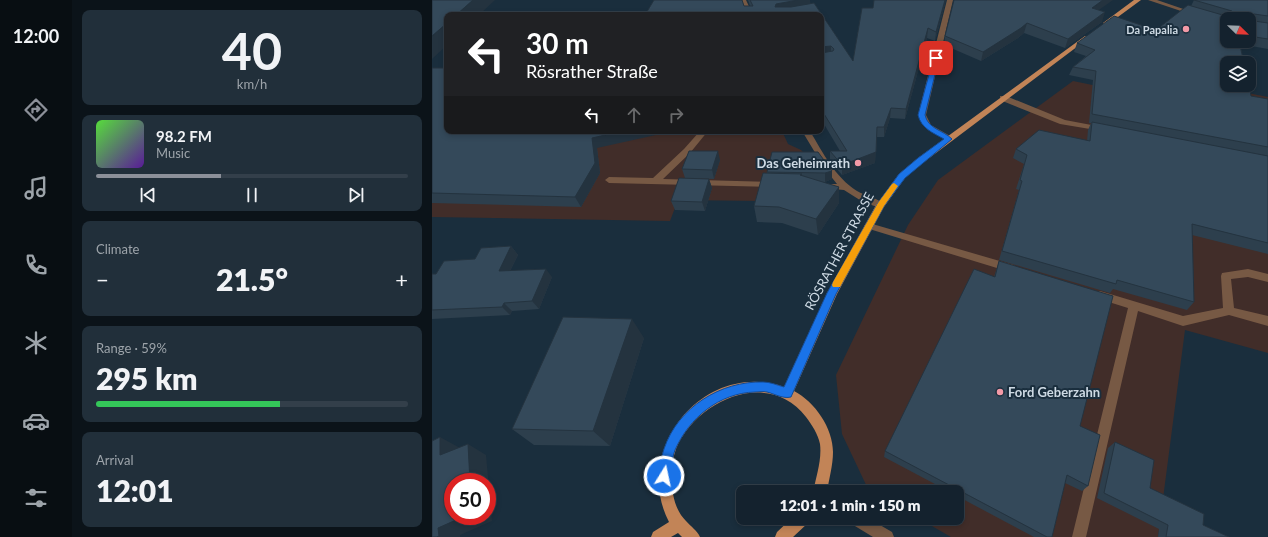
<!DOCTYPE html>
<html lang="en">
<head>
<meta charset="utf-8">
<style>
	body { margin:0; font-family:Lato,sans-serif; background:#212f3a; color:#f1f3f6; height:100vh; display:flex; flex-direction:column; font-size:15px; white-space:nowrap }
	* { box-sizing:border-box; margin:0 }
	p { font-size:13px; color:#9da4aa }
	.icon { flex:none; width:22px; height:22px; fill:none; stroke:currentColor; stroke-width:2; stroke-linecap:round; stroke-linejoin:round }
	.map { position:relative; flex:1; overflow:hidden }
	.drawer { display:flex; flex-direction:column; gap:10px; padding:10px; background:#0b1319; width:360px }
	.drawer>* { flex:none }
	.banner { position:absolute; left:12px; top:12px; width:380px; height:122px; border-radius:8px; box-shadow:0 2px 6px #0003,0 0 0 1px #333f4a; background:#202124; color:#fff; overflow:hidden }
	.needle { width:26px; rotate:113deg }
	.tools { position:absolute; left:788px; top:12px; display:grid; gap:8px }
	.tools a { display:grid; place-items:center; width:36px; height:36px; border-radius:8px; background:#14222e; box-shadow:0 2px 6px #0003,0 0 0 1px #333f4a; font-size:20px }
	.speed { position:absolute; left:12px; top:473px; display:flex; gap:8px; font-size:20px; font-weight:700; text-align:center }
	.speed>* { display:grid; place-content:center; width:52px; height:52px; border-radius:50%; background:#14222e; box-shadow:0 2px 6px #0003,0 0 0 1px #333f4a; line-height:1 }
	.speed .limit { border:6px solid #d22; background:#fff; color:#111 }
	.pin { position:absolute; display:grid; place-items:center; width:34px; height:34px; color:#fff; margin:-17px; border-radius:8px; box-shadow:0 2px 6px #0006 }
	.me { position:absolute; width:44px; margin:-22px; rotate:10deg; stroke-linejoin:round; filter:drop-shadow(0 0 3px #0008) }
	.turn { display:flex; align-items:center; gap:14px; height:84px; padding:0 16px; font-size:18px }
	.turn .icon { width:52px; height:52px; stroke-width:2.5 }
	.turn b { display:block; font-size:28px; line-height:34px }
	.lanes { display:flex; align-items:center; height:38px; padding:0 16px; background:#0003; justify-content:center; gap:20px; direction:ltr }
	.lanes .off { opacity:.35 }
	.big { font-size:30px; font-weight:800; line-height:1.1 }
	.drawer .widget { flex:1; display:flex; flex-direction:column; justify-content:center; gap:6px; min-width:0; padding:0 14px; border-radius:8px; background:#212f3a }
	.drawer .dial { align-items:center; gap:0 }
	.dial b { font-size:52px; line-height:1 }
	.song { display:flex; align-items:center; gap:12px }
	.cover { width:48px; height:48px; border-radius:6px; background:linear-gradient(135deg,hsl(110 70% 55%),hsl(270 70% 35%)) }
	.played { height:4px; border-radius:2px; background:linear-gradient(90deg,#8c9099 40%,#333f4a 40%) }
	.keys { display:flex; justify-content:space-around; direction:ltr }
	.heat { display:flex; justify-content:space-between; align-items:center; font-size:22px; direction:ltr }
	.charge { height:6px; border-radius:3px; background:linear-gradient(90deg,#34c759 59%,#333f4a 0) }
	.trip { position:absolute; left:304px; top:485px; width:228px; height:40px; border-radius:8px; background:#14222e; box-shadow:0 2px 6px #0003,0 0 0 1px #333f4a; font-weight:800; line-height:40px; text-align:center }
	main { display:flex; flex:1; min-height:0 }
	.menu { display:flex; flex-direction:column; width:72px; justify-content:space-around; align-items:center; background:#080e12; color:#9da4aa }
	.menu .icon { width:28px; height:28px }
	.menu .current { color:#8c9099 }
	.menu b { font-size:18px; color:#f1f3f6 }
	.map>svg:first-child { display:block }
	.commercial { fill:#412d29 }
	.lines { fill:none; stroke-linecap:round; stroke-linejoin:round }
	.minor { fill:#775944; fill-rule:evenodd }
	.major { fill:#c28457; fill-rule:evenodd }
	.wall { fill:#2d3f4d; fill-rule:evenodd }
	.shaded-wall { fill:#24333f }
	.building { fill:#34495a; stroke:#24333f }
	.route { fill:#1a73e8; stroke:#114b97 }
	.slow { fill:#f59e0b }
	.poi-dot { fill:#f39aa7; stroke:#1a2e3d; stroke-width:1.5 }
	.labels { text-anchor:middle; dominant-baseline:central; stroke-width:4; stroke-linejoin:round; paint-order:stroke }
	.far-poi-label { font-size:11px; font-weight:bold; fill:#cedae4; stroke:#1a2e3d; text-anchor:end }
	.poi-label { font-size:13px; font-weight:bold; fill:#cedae4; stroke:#1a2e3d; text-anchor:end }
	.street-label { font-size:13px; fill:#cedae4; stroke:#1a2e3d }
</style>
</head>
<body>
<main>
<nav class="menu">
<b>12:00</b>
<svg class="icon current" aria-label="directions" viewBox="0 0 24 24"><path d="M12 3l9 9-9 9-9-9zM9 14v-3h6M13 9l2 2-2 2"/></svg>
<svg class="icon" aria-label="music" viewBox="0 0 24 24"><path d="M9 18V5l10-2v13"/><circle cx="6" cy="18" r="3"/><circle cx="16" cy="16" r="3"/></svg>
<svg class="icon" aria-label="phone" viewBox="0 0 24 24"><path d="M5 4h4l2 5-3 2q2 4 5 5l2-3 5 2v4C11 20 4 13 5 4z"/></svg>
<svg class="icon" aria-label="climate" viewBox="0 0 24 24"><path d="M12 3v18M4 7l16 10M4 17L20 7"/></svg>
<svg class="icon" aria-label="car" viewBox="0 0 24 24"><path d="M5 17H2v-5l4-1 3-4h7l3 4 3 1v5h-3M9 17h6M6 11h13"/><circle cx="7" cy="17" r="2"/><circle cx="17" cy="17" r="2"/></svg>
<svg class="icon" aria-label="filters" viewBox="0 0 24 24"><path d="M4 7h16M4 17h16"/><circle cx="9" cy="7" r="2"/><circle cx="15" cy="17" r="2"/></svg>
</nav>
<section class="drawer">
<div class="widget dial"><b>40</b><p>km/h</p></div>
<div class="widget">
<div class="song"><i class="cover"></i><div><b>98.2 FM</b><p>Music</p></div></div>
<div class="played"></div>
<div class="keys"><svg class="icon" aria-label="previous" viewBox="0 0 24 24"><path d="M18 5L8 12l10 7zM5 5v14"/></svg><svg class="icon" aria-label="pause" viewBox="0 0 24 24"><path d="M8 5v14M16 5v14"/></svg><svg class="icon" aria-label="next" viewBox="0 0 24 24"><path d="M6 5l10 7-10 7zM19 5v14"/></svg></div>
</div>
<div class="widget"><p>Climate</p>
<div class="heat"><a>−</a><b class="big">21.5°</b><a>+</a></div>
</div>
<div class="widget"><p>Range · 59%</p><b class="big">295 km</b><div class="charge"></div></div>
<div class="widget"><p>Arrival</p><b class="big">12:01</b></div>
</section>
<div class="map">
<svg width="836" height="537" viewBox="0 0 836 537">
	<rect width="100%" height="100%" fill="#1a2e3d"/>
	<path class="commercial" d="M718 74 836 97V353L753 330 726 537H519L486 518H525V492H441L436 489 410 434 404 375 476 225 506 180 641 81 719 97Z
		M0 77 15 131H350L356 144 369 150 380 161 338 201 246 200 238 221 0 217Z"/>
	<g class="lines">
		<path class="minor" d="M308 0H314L321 15H315Z
			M515 0H521L494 115 499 125 520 137 521 139 517 141 494 128 486 115Z
			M716 0H725L766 14 761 15Z
			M568 96H574L633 120 670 127 674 129 670 131 628 124 568 100Z
			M268 131H276L258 153 231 179 341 182 344 183 345 185 344 187 177 183 173 180 177 177 221 178 252 149Z
			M370 131H378C391 153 403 177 425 191 433 196 447 198 452 205L451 207 448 208 431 202 412 190 390 188 389 186 390 184H405L393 169Z
			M437 223 578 264 582 265 583 268 582 271 578 272 434 228 432 226 434 224Z
			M816 269 836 274V282L816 277 799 279 802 308 836 316V326L797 315 751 326 706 311 654 537H640L696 308 664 298 663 295 664 292 668 291 751 316 791 308 789 276 790 273Z
			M416 518H436L460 532 462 537H441L418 523Z"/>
		<path class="major" d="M702 0H709L675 25H671V23Z
			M653 36 658 37 492 162 473 178 452 207 405 294 362 391C383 402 401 428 401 452 401 465 397 479 395 492H381C384 477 390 460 388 444 386 434 380 425 374 417 337 368 264 400 244 449 239 463 239 480 241 494 243 505 247 514 254 521 259 527 265 530 268 537H250L246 533 239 537H219L221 532 237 522C199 449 273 359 352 387L395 293 444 205 467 174 486 158Z
			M360 518H378L376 523 361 537H343L345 532Z"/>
	</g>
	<path class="wall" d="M222 0H310L312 6H318L316 0H378V4L382 3 421 61 430 8H441L442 0H514L503 41 495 38 473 119 458 118 452 137H444L443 163 410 175 398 161V151H408L389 119V15H213Z
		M762 0H836V49L808 44 819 96 836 99V254L760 235 762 302 755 310 681 289 678 293 567 260 587 190 584 189 592 164 581 158 584 149 655 141 656 130 659 123H657L661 80 637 75 641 67 654 56 642 52 645 43 724 30 759 6ZM817 19V41H795Z
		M667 10 670 22 633 48 592 33 586 38 549 61 512 45 513 36Z
		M0 68 165 148 168 173 149 207 0 203Z
		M288 160 282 179 253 178 250 169Z
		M400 171V179L393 182H391L407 203 386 235 350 223 325 222 322 206 335 173V172Z
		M277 179 280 188 273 211 243 210 239 201Z
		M79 246 86 255 78 271 120 277 107 309 80 311 78 315 0 319V274H4L43 259Z
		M567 261 648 426 656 486 650 491 633 483 620 537H602L525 496V492H518L452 457 453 451 562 277Z
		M212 338 178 446 102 445 80 429Z
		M683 442 718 488 771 525 797 537H726L727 529 665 498 676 448Z"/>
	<path class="shaded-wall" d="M41 0H63L47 15H24Z
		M366 0H378L379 7H343L344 4Z
		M513 0H514L503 41 504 32Z
		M671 0H681L657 17 660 8Z
		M673 12 670 22 633 48 636 39Z
		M15 23V45L0 59V36Z
		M595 23 592 33 586 38 549 61 551 52Z
		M496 28 495 38 473 119 474 109Z
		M399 46V56L389 57V47Z
		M459 108 458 118 452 137V127Z
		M191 131H242L165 148 168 173 149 207 143 197 160 138Z
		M286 151 288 160 282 179 280 170Z
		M444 152 443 163 410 175V165Z
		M400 171V179L393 182V173Z
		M277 179 280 188 273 211 270 202Z
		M407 187V203L386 235 384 219Z
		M79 246 86 255 74 279 67 271Z
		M114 269 120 277 107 309 100 301Z
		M72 303 80 311 78 315 70 307Z
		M200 319 212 338 178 446 161 431Z
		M8 437 28 448 8 455 0 442V440L8 444Z
		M36 444 54 455 60 521 28 535V537H5L6 528 33 516H55V482H38Z"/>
	<path class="building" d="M0 0H41L24 15H15V23L0 36Z
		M222 0H310L312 6H321L318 0H366L344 4 343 7H359L382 3 421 61 430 8H441L442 0H513L504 32 496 28 474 109 459 108 452 127H445L444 152 410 165 398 151H415L389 109V53L401 51 402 49 399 46 389 47V15H213Z
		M522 0H671L660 8 673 12 636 39 595 23 589 28 551 52 513 36Z
		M762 0H836V16L822 14 821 16 822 21 836 23V39L817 36V19H795V41H807L812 63H795V85H817L819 96 836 99V147L660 114 664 71 641 67 663 50 645 43 682 16 724 30 756 5 801 18 800 11Z
		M0 68H15V131H191L160 138 163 163 143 197 0 193Z
		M660 122 836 156V243L760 224 762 302 685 280 684 284 570 251 590 181 588 180 595 155 584 149 607 130 658 141Z
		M257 151H286L280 170 250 169Z
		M340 152H386L400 171 393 173 335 172Z
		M331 173 370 174 368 175 407 187 384 219 347 207 322 206Z
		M247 178 277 179 270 202 239 201Z
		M79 246 67 271 114 269 100 301 72 303 70 307 0 310V274H4L12 261 43 259 49 248Z
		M567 261 681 296 648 426 668 435 656 486 635 475 620 537H615L453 451 542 269 563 277Z
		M131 317 200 319 161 431 80 429Z
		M8 437V455L36 444 38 482H21V516H33L6 528 7 536 5 537H0V441Z
		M683 442 722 460 718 488 772 514 771 525 797 537H734L736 525 672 493Z"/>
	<path class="route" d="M502 56 507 58 493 115C496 129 511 130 520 139L473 178 452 206 404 294 359 397C351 399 343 394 335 392 331 391 327 392 323 392 287 393 257 418 243 450 239 460 241 471 237 480L232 482 228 480 226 476C228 467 229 457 232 449 246 407 289 381 331 382 338 382 345 385 352 387L395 293 446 203 467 174 486 158 512 139C501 133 489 128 486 115Z"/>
	<path class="slow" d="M462 183 466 186 452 206 408 287H401L400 285 401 282 446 203 460 184Z"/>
	<g class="poi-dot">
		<circle cx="754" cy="29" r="4"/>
		<circle cx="426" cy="163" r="4"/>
		<circle cx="568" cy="392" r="4"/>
	</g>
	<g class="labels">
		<g class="far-poi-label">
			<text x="746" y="29">Da Papalia</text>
		</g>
		<g class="poi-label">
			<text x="418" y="163">Das Geheimrath</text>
			<text x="576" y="392" text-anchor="start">Ford Geberzahn</text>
		</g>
		<g class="street-label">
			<text transform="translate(407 251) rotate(-62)">RÖSRATHER STRASSE</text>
		</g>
	</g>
</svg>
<div class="tools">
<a><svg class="needle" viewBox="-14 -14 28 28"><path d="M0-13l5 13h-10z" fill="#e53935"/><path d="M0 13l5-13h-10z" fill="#9da4aa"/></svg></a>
<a><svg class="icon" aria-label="layers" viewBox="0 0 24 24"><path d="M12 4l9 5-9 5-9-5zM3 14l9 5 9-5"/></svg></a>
</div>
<div class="speed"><div class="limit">50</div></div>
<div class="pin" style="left:504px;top:58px;background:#d93025"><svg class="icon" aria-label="arrive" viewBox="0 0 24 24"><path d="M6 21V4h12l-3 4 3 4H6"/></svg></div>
<svg class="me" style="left:232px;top:476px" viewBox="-20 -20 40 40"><circle r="17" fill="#1a73e8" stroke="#fff" stroke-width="3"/><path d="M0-11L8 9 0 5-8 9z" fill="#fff"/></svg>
<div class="trip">12:01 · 1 min · 150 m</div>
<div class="banner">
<div class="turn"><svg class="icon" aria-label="left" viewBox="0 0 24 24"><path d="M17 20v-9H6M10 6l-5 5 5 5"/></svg><div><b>30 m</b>Rösrather Straße</div></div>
<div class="lanes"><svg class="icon" aria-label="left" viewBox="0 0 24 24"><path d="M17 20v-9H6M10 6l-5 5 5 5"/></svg><svg class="icon off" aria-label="ahead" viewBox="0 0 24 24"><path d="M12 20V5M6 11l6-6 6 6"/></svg><svg class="icon off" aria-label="right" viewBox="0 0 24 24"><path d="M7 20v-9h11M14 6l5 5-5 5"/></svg></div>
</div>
</div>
</main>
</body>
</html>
